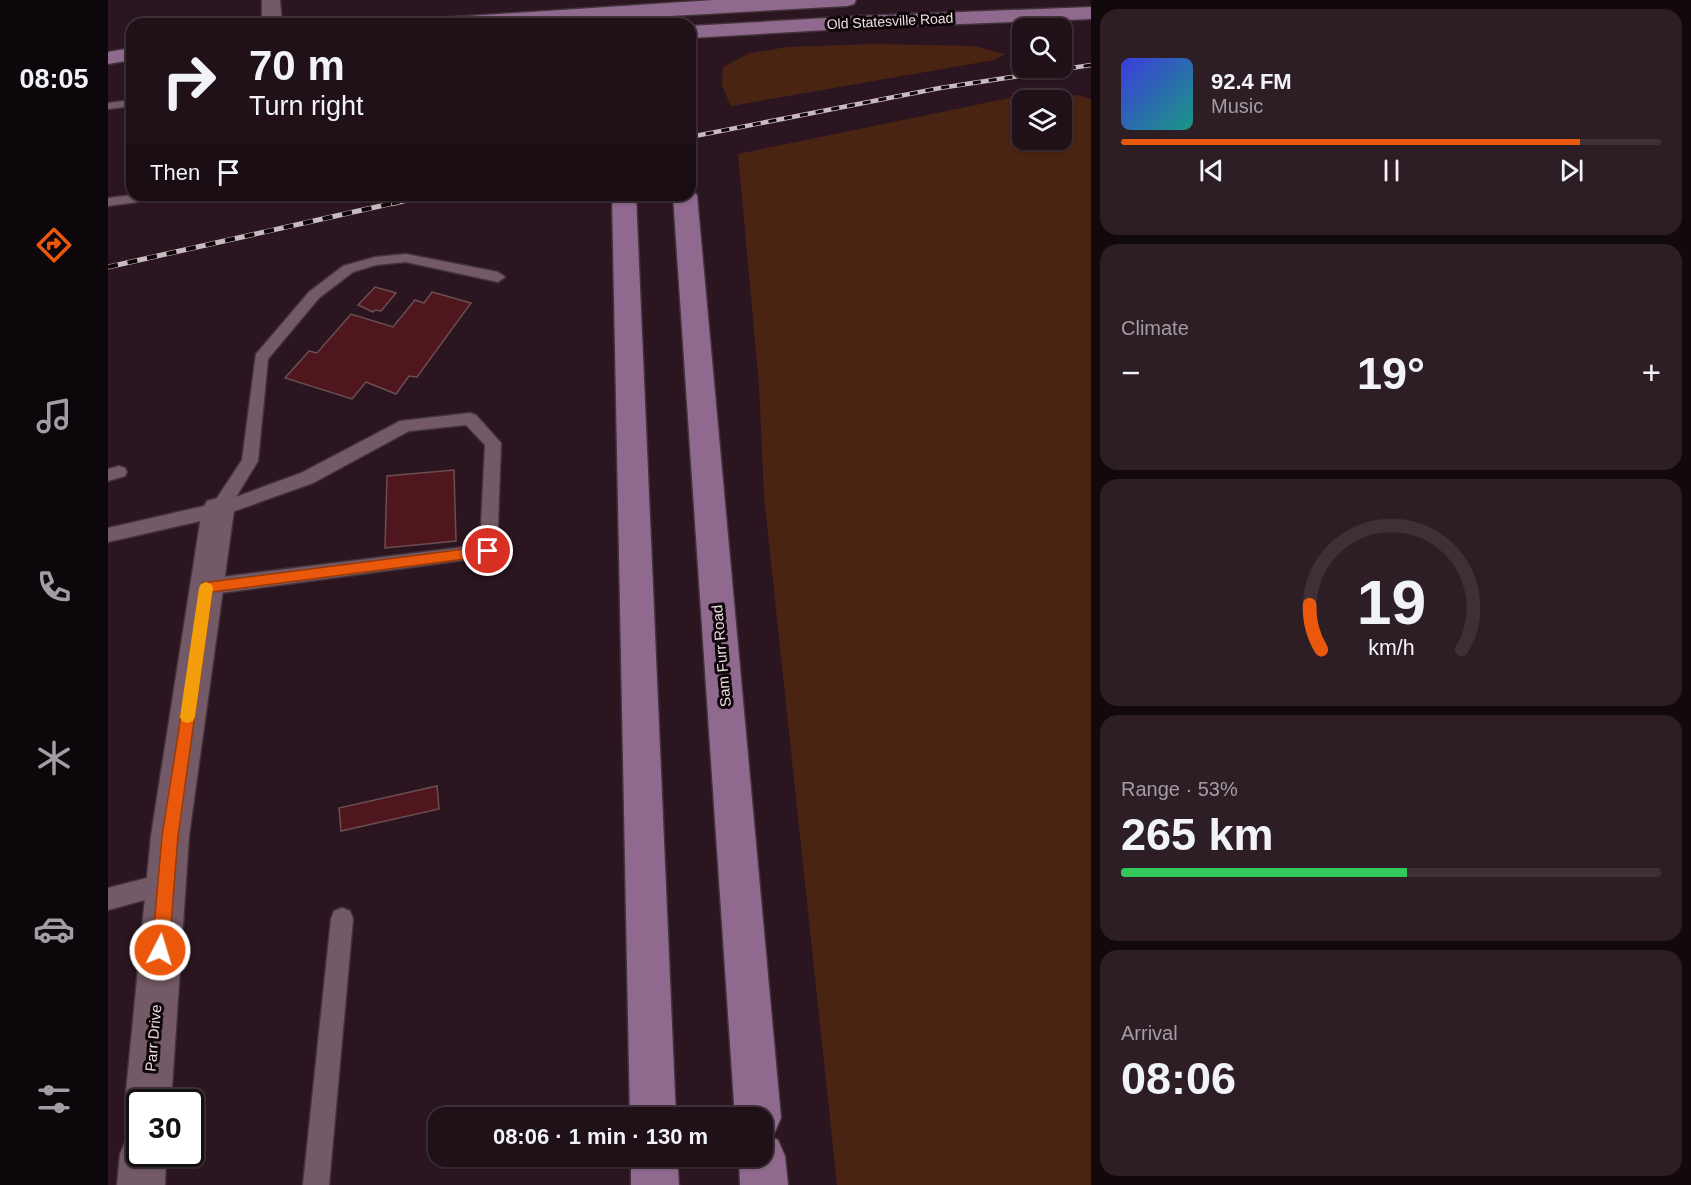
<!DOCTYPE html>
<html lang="en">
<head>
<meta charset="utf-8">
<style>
	body { margin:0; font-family:Helvetica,sans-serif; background:#2d1e25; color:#f1f3f6; height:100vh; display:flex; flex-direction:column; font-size:22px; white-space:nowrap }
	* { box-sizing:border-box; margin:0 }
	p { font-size:20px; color:#a29da2 }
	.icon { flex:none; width:33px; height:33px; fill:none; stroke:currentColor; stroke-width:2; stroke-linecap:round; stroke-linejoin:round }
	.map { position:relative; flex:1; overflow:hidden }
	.sheet { display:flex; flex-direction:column; gap:9px; padding:9px; background:#12090d; width:600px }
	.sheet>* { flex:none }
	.banner { position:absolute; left:18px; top:18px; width:570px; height:183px; border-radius:18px; box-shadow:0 2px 4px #0004,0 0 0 2px #3d3037; background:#201018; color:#f1f3f6; overflow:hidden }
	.fabs { position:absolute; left:904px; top:18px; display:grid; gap:12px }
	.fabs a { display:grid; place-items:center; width:60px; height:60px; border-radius:12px; background:#201018; box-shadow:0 2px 4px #0004,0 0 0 2px #3d3037; font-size:30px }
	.speed { position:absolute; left:18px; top:1089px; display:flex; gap:12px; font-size:30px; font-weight:700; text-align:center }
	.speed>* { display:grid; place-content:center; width:78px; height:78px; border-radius:50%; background:#201018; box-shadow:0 2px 4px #0004,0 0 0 2px #3d3037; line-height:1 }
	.speed .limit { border:3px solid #111; border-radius:9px; background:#fff; color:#111 }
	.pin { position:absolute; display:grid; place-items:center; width:51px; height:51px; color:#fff; margin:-26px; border:3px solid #fff; border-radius:50%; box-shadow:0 2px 6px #0007 }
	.me { position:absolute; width:66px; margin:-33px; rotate:5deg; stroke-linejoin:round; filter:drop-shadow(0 0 4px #0008) }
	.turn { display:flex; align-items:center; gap:21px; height:126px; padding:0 24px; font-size:27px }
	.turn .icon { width:78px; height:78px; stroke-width:2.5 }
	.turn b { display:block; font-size:42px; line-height:51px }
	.then { display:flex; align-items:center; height:57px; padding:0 24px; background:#0003; gap:12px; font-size:22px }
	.big { font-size:45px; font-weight:800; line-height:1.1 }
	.sheet .card { flex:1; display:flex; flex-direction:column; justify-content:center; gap:9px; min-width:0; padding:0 21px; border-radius:18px; background:#2d1e25 }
	.sheet .dial { align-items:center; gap:0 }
	.dial svg { height:156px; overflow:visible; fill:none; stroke:#3d3037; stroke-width:7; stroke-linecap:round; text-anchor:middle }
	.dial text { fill:#f1f3f6; stroke:none }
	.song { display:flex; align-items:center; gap:18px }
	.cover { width:72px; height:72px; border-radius:9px; background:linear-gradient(135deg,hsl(240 70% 55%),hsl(170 70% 35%)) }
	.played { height:6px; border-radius:3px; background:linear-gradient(90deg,#ea580c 85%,#3d3037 85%) }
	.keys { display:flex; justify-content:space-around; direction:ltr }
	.heat { display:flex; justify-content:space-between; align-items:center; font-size:33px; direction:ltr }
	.charge { height:9px; border-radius:4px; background:linear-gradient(90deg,#34c759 53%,#3d3037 0) }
	.trip { position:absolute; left:320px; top:1107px; width:345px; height:60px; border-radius:18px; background:#201018; box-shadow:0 2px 4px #0004,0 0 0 2px #3d3037; font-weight:800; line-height:60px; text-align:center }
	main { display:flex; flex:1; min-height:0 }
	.tab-bar { display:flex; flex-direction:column; width:108px; justify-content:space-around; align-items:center; background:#0d060a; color:#a29da2 }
	.tab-bar .icon { width:42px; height:42px }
	.tab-bar .selected { color:#ea580c }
	.tab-bar b { font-size:27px; color:#f1f3f6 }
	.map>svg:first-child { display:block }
	.green { fill:#4a2412; fill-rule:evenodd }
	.building { fill:#4f161d; stroke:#6b4f50; stroke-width:1.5 }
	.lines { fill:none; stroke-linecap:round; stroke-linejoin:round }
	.lane-casing { stroke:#42323a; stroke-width:3 }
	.street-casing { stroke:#42323a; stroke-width:3 }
	.primary-casing { stroke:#42323a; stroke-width:3 }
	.lane { fill:#745a66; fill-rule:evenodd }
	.street { fill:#745a66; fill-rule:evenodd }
	.primary { fill:#906a8e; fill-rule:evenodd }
	.rail-far1-casing { stroke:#c9b9c0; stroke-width:4.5 }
	.rail-casing { stroke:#c9b9c0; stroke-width:5 }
	.rail-far1 { stroke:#0d0508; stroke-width:3; stroke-dasharray:8; stroke-linecap:butt }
	.rail { stroke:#0d0508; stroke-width:4; stroke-dasharray:10; stroke-linecap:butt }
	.route { fill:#ea580c; stroke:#983908; stroke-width:1.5 }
	.slow { fill:#f59e0b }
	.labels { text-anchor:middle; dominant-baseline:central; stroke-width:6; stroke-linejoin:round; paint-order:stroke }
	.far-street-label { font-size:14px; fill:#ecdde3; stroke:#0d0508 }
	.street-label { font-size:15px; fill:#ecdde3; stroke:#0d0508 }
</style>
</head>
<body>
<main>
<nav class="tab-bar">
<b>08:05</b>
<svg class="icon selected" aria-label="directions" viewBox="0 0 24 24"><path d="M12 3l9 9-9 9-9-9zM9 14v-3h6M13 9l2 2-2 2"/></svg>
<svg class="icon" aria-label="music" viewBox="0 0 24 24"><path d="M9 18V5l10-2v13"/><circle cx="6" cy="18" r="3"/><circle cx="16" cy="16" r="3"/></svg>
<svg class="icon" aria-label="phone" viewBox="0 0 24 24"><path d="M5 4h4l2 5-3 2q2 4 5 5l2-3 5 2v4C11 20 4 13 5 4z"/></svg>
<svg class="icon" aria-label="climate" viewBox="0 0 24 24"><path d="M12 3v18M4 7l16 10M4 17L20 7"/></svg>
<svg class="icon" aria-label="car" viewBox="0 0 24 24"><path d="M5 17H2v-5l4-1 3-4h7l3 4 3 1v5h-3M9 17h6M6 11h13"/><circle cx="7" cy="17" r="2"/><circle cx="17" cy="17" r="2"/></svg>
<svg class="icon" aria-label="filters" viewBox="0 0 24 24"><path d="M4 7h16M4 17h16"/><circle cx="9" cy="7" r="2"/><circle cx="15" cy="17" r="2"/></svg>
</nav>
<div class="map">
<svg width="983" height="1185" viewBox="0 0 983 1185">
	<rect width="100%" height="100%" fill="#2b1520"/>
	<path class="green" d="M767 44 867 46 897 54 886 60 623 106 614 86 615 67 642 53 680 47Z
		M916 95H969L983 99V1185H729L656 496 651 385 630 154ZM954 100V140H915V100Z"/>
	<path class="building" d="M267 287 288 293 273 311 267 310 265 312 250 305Z
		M324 292 363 303 309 377 301 376 288 394 258 382 244 399 177 378 201 351 209 353 243 314 285 327 307 300 316 303Z
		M346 470 348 541 277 548 279 476Z
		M329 786 331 809 233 831 231 808Z"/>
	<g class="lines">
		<g class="lane-casing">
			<path id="lane" d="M24 100V106L0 109V103Z
				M24 195H58L52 199 0 206V198Z
				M298 254 390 272 397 277 390 282 298 262 268 265 245 272 211 298 160 359 150 461 128 497 193 473 292 421 362 413 368 415 393 443 389 551 386 556 98 595 92 592 89 587 92 582 98 579 372 545 377 445 358 425 301 431 205 483 110 517 0 542V528L105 504 134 460 148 354 201 292 235 266 267 257Z
				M11 466 17 468 19 472 17 476 0 481V469Z
				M58 873 66 876 69 884 66 892 0 910V888Z
				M234 908 242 911 245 919 221 1185H195L223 919 226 911Z"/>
		</g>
		<g class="street-casing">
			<path id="street" d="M154 0H172L174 24H154Z
				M110 498 121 501 126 510 81 836 63 1102H32V1121L24 1118 17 1102 43 836 94 510 99 501Z
				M32 1132V1154H58L57 1185H9L12 1154 19 1138Z"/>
		</g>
		<g class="primary-casing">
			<path id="primary" d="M606 0H748L746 4 739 6 419 24H321L324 20 331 18Z
				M983 7V19L753 28 582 38V26L753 16Z
				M24 48V60L0 64V52Z
				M582 189 589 195 673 1118 666 1134 662 1136 670 1140 677 1156 680 1185H632L631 1156H654V1118H627L565 195H582Z
				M504 195H528L568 1118H522Z
				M523 1156H569L571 1185H523Z"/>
		</g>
		<use href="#lane" class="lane"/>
		<use href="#street" class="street"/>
		<use href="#primary" class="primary"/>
		<g class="rail-far1-casing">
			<path id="rail-far1" d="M582 137 832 88 983 65
				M284 204 322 195"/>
		</g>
		<g class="rail-casing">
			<path id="rail" d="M0 267 290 202"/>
		</g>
		<use href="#rail-far1" class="rail-far1"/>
		<use href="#rail" class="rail"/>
	</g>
	<path class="route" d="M380 546 386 551 380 556 104 592 70 836 61 950 58 956 52 958 46 956 44 950 54 836 94 583Z"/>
	<path class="slow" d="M98 582 103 584 105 588 87 717 85 721 79 723 74 721 72 717 91 588 93 584Z"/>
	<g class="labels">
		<g class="far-street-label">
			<text transform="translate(782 21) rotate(-3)">Old Statesville Road</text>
		</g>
		<g class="street-label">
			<text transform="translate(613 656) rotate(-95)">Sam Furr Road</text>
			<text transform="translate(45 1038) rotate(-85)">Parr Drive</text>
		</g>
	</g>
</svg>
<div class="fabs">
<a><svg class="icon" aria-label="search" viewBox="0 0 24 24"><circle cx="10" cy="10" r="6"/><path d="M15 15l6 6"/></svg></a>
<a><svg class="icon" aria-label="layers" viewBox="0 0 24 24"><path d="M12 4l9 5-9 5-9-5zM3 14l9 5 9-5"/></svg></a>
</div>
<div class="speed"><div class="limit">30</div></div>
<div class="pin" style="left:380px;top:551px;background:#d93025"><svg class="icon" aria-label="arrive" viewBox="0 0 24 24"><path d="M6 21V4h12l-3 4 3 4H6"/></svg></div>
<svg class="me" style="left:52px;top:950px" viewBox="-20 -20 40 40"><circle r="17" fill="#ea580c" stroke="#fff" stroke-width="3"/><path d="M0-11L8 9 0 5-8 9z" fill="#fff"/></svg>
<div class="trip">08:06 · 1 min · 130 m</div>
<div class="banner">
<div class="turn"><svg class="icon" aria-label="right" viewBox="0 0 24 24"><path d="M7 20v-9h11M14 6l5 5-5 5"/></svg><div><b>70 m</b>Turn right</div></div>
<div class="then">Then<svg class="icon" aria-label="arrive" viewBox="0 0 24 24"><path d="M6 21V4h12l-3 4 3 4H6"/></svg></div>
</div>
</div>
<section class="sheet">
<div class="card">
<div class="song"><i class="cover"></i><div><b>92.4 FM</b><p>Music</p></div></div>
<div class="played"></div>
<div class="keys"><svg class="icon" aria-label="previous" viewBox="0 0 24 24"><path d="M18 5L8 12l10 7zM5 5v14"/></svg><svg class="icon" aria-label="pause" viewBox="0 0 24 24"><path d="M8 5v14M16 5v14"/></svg><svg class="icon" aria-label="next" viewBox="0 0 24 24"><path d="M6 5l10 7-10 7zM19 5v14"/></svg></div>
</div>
<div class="card"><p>Climate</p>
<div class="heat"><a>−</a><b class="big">19°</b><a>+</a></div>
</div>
<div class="card dial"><svg viewBox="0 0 100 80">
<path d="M14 69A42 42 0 1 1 86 69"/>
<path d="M14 69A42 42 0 0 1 8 46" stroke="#ea580c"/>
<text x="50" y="56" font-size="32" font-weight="700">19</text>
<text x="50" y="72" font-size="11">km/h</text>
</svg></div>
<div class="card"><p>Range · 53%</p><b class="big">265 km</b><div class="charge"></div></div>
<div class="card"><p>Arrival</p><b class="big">08:06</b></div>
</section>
</main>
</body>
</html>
